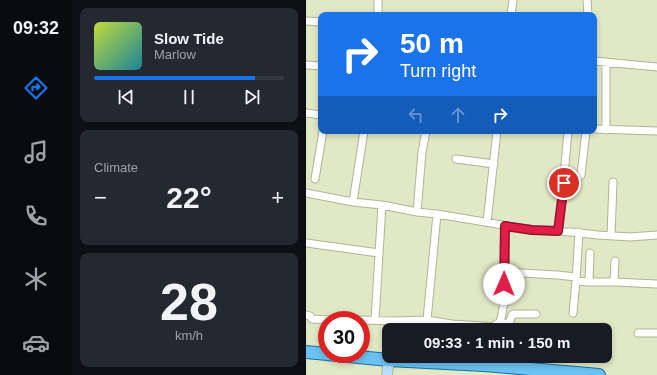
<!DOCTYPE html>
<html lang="en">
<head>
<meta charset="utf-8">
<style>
	body { margin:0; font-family:Arial,sans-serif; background:#242831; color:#f1f3f6; height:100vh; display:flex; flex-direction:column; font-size:15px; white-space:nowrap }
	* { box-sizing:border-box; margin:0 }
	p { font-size:13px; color:#9ea1a6 }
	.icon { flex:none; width:22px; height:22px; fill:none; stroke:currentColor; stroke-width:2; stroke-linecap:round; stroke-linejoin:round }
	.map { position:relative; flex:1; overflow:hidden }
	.details { display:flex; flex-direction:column; gap:8px; padding:8px; background:#0d0f14; width:234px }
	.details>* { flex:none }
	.banner { position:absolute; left:12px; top:12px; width:279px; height:122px; border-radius:8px; box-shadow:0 2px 6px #0003; background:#1a73e8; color:#fff; overflow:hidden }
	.speed { position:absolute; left:12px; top:311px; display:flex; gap:8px; font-size:20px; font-weight:700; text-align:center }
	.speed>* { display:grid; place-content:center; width:52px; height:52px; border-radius:50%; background:#171b24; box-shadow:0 2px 6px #0003; line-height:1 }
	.speed .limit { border:6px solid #d22; background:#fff; color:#111 }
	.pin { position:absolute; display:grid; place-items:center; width:34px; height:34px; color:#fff; margin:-17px; border:2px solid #fff; border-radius:50%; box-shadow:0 1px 4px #0007 }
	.me { position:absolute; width:44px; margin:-22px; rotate:1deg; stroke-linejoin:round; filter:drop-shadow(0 0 3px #0008) }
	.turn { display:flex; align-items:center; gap:14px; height:84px; padding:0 16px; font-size:18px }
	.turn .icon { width:52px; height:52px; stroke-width:2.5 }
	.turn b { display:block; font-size:28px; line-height:34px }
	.lanes { display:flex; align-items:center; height:38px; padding:0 16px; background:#0003; justify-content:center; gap:20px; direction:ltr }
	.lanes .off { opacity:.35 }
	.big { font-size:30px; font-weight:800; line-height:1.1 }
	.details .card { flex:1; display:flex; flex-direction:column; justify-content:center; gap:6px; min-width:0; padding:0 14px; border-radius:8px; background:#242831 }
	.details .dial { align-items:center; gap:0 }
	.dial b { font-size:52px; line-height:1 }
	.song { display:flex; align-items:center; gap:12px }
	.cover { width:48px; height:48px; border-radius:6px; background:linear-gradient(135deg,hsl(70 70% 55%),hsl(190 70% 35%)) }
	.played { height:4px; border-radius:2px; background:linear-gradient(90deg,#1a73e8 85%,#363941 85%) }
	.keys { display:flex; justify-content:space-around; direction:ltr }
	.heat { display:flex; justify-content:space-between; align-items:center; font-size:22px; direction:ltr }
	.trip { position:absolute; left:76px; top:323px; width:230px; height:40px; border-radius:8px; background:#171b24; box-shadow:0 2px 6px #0003; font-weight:800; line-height:40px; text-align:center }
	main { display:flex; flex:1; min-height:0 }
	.tab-bar { display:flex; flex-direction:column; width:72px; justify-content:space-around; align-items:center; background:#090b0e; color:#9ea1a6 }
	.tab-bar .icon { width:28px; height:28px }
	.tab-bar .current { color:#1a73e8 }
	.tab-bar b { font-size:18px; color:#f1f3f6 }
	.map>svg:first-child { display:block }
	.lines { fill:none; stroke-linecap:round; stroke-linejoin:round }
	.street-casing { stroke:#afb594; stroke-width:9 }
	.secondary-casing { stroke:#afb594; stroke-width:12 }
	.primary-casing { stroke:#1572a1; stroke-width:14 }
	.street { stroke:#fff; stroke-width:7 }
	.secondary { stroke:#b5e0f8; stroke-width:10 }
	.primary { stroke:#6bc1f1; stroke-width:12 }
	.route-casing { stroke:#92132f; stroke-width:10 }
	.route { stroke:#e11d48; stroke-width:7 }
</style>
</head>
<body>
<main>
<nav class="tab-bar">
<b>09:32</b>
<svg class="icon current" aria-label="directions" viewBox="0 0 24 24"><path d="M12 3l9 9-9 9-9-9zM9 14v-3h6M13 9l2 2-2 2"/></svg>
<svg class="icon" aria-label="music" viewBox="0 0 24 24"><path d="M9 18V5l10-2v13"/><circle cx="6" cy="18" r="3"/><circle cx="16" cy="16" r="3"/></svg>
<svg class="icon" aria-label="phone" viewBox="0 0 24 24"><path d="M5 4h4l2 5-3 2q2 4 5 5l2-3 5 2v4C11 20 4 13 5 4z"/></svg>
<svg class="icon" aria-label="climate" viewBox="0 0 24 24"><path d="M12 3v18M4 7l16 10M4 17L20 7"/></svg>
<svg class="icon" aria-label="car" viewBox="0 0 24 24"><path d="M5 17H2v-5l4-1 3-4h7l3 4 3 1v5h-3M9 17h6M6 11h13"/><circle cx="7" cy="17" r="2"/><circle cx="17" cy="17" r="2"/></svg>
</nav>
<section class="details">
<div class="card">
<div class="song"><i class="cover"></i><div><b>Slow Tide</b><p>Marlow</p></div></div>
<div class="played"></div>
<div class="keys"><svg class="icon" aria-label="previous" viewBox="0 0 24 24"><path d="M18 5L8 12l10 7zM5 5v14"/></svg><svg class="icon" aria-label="pause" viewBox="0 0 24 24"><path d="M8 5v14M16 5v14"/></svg><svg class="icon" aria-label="next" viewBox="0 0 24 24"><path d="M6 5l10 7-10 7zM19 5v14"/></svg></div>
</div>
<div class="card"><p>Climate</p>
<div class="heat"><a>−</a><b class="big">22°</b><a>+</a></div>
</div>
<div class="card dial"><b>28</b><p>km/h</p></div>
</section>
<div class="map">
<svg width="351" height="375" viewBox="0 0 351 375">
	<rect width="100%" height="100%" fill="#e1e8c5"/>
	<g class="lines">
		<g class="street-casing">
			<path id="street" d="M281 0 282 15
				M72 15V0
				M205 15 207 0
				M0 21 15 22
				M288 61 351 67
				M300 62V130
				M0 65 15 66
				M0 113 15 115
				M288 129 351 131
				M150 159 188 164
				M275 175 280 131
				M9 179 17 131
				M0 193 47 202 76 205 111 212 131 214 226 230 265 232 292 235 324 237 351 235
				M47 202 58 131
				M111 212 116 152 120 131
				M181 222 191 131
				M253 231 262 131
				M305 236 307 182
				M0 243 73 253
				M199 272 251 275 270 277
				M270 281 283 282 284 253
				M283 282H308L309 261
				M308 282 351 284
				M267 313 270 281 273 232
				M0 315 4 316 6 319 24 320
				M55 320 90 321 121 320 146 324 176 326 186 327
				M69 320 76 205
				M121 320 131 214
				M194 322 202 324 204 321 206 315 208 314H230
				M125 330 126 322
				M185 330 186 327 194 322C202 293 199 256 199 226
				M332 333H351"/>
		</g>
		<g class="secondary-casing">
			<path id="secondary" d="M81 375 83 360"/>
		</g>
		<g class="primary-casing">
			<path id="primary" d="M0 352 83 360 178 365 293 375"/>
		</g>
		<use href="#street" class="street"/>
		<use href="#secondary" class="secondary"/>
		<use href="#primary" class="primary"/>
	</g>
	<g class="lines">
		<g class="route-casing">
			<path id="route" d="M198 284 199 226 226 230 252 231 258 183"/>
		</g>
		<use href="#route" class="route"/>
	</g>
</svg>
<div class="speed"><div class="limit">30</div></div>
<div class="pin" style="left:258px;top:183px;background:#d93025"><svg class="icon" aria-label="arrive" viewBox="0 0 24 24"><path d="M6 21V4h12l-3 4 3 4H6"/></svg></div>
<svg class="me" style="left:198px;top:284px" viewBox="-20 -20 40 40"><circle r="19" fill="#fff"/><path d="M0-13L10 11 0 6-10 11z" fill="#e11d48"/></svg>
<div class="trip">09:33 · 1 min · 150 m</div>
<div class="banner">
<div class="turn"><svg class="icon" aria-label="right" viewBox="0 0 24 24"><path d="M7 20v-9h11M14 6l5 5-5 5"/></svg><div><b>50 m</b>Turn right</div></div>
<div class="lanes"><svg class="icon off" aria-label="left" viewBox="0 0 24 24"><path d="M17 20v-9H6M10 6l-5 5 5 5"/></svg><svg class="icon off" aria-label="ahead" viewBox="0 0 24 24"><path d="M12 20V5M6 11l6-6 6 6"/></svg><svg class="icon" aria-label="right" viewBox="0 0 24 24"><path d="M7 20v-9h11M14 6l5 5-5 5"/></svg></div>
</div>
</div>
</main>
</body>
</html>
